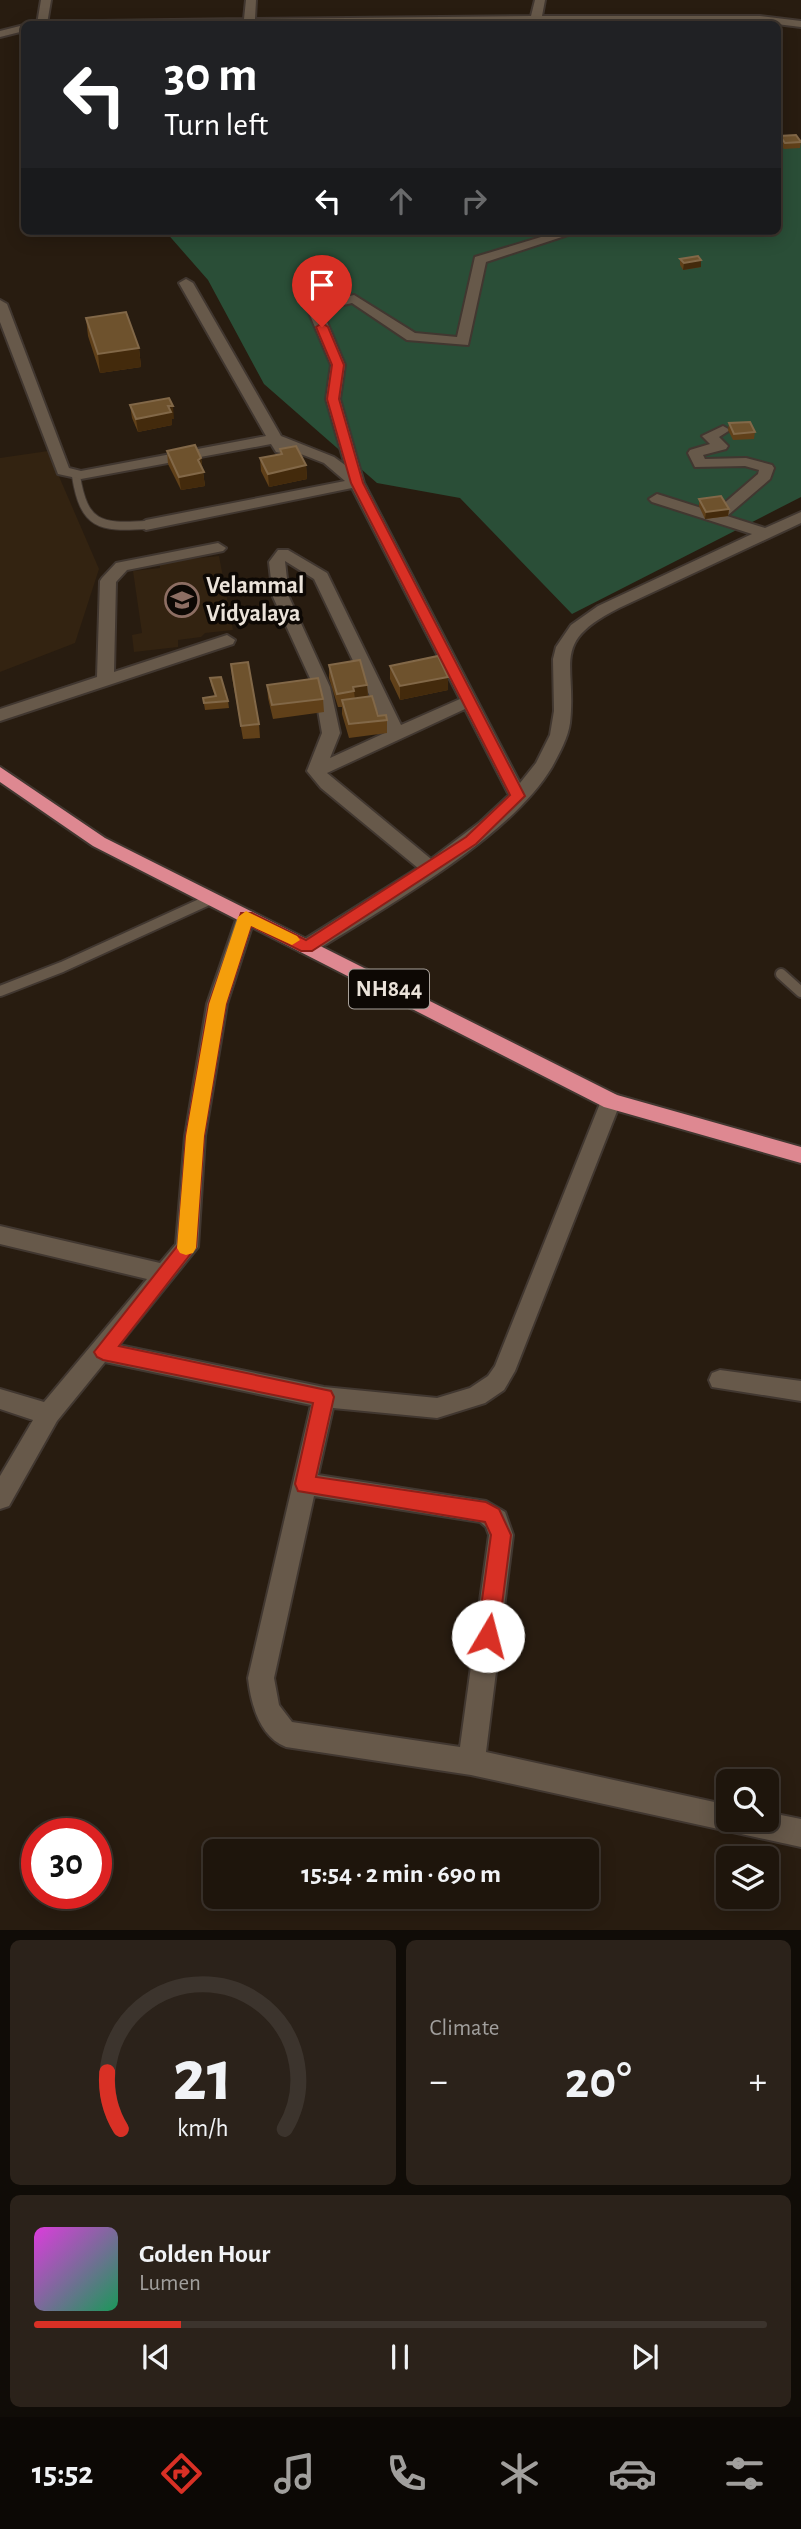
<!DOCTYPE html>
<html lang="en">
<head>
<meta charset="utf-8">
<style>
	body { margin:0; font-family:"Alegreya Sans",sans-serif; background:#2b221a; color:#f1f3f6; height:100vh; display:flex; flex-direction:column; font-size:26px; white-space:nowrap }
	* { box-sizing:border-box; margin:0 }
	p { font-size:23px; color:#a19f9d }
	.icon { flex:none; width:38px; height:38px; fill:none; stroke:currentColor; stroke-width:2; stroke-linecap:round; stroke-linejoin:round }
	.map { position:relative; height:1930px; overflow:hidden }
	.drawer { display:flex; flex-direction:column; gap:10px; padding:10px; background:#100c07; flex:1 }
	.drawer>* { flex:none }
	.hud { position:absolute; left:21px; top:21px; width:760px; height:214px; border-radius:10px; box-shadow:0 4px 18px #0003,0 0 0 2px #3c342d; background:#202124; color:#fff; overflow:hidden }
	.controls { position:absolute; left:716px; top:1769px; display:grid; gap:14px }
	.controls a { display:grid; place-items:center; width:63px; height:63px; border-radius:10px; background:#1e150c; box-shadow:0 4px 18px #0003,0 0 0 2px #3c342d; font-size:35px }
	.speed { position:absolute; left:21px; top:1818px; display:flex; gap:14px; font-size:35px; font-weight:700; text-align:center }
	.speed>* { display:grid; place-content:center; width:91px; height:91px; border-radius:50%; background:#1e150c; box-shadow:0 4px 18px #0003,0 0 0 2px #3c342d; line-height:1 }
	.speed .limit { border:10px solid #d22; background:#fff; color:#111 }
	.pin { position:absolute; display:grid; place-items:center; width:60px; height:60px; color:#fff; margin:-72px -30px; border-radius:50% 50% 50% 0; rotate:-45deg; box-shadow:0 0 7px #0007 }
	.pin .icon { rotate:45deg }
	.me { position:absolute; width:77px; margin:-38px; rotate:8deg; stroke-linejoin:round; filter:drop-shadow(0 0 5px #0008) }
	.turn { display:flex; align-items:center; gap:24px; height:147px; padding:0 28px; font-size:32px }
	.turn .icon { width:91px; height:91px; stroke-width:2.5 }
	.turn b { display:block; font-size:49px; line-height:60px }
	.lanes { display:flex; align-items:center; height:66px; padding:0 28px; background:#0003; justify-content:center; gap:35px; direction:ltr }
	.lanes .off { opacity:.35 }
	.big { font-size:52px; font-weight:600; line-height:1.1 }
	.drawer .card { flex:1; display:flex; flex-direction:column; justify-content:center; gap:10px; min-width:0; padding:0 24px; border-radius:10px; background:#2b221a }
	.drawer .dial { align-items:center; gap:0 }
	.dial svg { height:182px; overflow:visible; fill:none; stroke:#3c342d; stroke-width:7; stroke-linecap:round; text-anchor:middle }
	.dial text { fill:#f1f3f6; stroke:none }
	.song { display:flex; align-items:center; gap:21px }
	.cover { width:84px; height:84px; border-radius:10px; background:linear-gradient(135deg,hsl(300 70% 55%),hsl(150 70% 35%)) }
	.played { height:7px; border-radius:4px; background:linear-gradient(90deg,#d93025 20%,#3c342d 20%) }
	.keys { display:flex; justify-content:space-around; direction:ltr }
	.heat { display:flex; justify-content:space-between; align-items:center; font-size:38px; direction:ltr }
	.drawer .tiles { flex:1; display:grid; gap:10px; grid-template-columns:1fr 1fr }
	.card:last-child { grid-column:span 2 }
	.trip { position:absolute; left:203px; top:1839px; width:396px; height:70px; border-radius:10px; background:#1e150c; box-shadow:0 4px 18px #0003,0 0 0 2px #3c342d; font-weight:600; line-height:70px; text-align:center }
	.tab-bar { display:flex; height:112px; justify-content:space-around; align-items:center; background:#0c0805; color:#a19f9d }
	.tab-bar .icon { width:49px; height:49px }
	.tab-bar .on { color:#d93025 }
	.tab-bar b { font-size:32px; color:#f1f3f6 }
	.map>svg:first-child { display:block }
	.built { fill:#332311 }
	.green { fill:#2a4e37 }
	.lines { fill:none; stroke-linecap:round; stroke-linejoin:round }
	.service-far1-casing { stroke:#413730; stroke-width:10 }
	.service-casing { stroke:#413730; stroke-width:14 }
	.minor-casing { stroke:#413730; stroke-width:4 }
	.trunk-casing { stroke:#413730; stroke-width:4 }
	.service-far1 { stroke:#67594a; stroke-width:8 }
	.service { stroke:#67594a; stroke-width:10 }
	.minor { fill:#67594a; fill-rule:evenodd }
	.trunk { fill:#de8891; fill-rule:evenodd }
	.wall { fill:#604019 }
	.shaded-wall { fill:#432a0c }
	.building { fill:#6e522d; stroke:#826848; stroke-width:2 }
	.route { fill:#d93025; stroke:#8d1f18; stroke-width:2 }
	.slow { fill:#f59e0b }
	.labels { text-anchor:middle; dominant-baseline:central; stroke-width:7; stroke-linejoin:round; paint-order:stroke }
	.shield { fill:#0d0804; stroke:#a8a19a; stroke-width:2 }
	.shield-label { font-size:23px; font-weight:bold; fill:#ebe3da }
	.poi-label { font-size:24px; font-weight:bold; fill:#ebe3da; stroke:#0d0804; text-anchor:start }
</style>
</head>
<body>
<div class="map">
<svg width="801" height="1931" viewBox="0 0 801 1931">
	<rect width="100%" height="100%" fill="#281c10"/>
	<path class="built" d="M48 451 99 569 75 643 0 672V458Z
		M219 556 233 630 205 633 201 637 178 640V647L134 652 132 635 142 633 133 571 160 568V562Z"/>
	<path class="green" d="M777 137 801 141V497L572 614 460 498 377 483 264 384 208 280 165 231H777Z"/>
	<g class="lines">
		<g class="service-far1-casing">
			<path id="service-far1" d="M76 476C84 525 99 528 146 525"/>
		</g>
		<g class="service-casing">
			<path id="service" d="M781 974 801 992
				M0 991 62 967 211 899"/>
		</g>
		<g class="minor-casing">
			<path id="minor" d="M41 0H51L47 24H37Z
				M246 0H256L255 19 531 16 535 0H545L542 16H760L801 21V27L760 22 612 21 96 24 101 21 244 19Z
				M24 25V31L0 37V31Z
				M561 231H580L486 262 468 345 407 340 352 303 322 310 345 365 340 399 364 483 520 783 536 763 550 735 554 711 553 659 556 647 571 625 598 606 752 534 652 502 649 499 657 494 714 512 758 474 759 470 745 466 695 467 688 453 690 450 710 444 702 436 723 426 730 430 719 437 728 446 726 449 703 455 705 459 746 458 772 465 774 468 770 479 727 516 765 528 801 512V523L619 608C549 643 577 662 570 723 568 738 559 754 552 767 509 839 385 907 314 952H300L297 947 300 942 418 868 321 788 307 771 322 733 314 687 273 597 269 562 278 550H288L327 573 401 725 460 699 352 488 146 530 138 525 146 520 345 481 324 463 288 449 281 453 276 452 271 444 81 479 58 474 0 322V300L7 304 69 468 81 471 266 436 179 283 186 279 193 283 281 436 334 457 345 465 326 399 331 365 307 308 309 305 354 295 415 333 457 337 475 257ZM285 561 314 579 387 732 330 758 340 733 330 687 289 597ZM465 709 509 795 480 822 431 859 327 773Z
				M218 543 226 548 223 551 127 570 116 582 114 672 227 635 235 640 233 644 0 721V709L97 677 100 581 102 578 116 563Z
				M246 910 253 912 255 917 227 1004 205 1136 198 1247 119 1345 324 1387 437 1398 470 1388 488 1376 495 1366 601 1101 604 1095 611 1093 618 1095 621 1101 515 1371 504 1390 485 1403 437 1418 333 1408 318 1475 486 1501 505 1512 513 1535 486 1752 728 1805V1820H766V1812L801 1819V1847L471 1775 286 1747C259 1736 251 1704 248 1678L311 1405 105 1362 57 1421 9 1506 0 1509V1476L33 1420 0 1409V1389L44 1402 147 1279 0 1244V1226L160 1263 176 1244 185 1136 207 1004 237 917 239 912ZM314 1496 480 1522 486 1527 489 1535 460 1747 292 1722 279 1705 274 1678Z
				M720 1370 801 1381V1401L712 1387 709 1380 712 1373Z"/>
		</g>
		<g class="trunk-casing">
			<path id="trunk" d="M0 767 105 838 617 1095 801 1147V1163L604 1107 93 846 0 782Z"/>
		</g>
		<use href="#service-far1" class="service-far1"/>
		<use href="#service" class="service"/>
		<use href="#minor" class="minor"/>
		<use href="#trunk" class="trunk"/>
	</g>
	<path class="wall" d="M780 136 801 142 800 148 784 149 779 143Z
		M680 259 701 260V267L683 270 680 265Z
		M86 318 139 348 141 367 100 373 88 336Z
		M130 405 174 419H172V425L138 432 132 418Z
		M729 423 755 432 754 439 733 440 728 430Z
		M280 449 306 465 307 479 269 487 261 471 260 458 280 454Z
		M167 451 201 458 205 486 181 490 168 464Z
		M699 499 729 509 728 516 705 519 699 506Z
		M231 664 259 724 260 738 243 739 232 677Z
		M329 665 367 685 368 697 378 716 387 720V733L349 738 342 714V707H338L329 678Z
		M390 666 448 677V690L400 700 390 679Z
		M210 678 228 701 229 708 205 710 203 698 215 696 211 685Z
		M267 685 323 699 324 712 273 719 268 698Z"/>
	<path class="shaded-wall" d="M701 260V267L683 270 684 263Z
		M139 348 141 367 100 373 98 354Z
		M168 406H173L174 419H172V425L138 432 136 419Z
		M201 458 205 486 181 490 179 477Z
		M306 465 307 479 269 487 268 474Z
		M729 509 728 516 705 519 706 512Z
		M448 677V690L400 700V686Z
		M367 685 368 698 355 700 354 691 353 687Z"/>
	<path class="building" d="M796 135 801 142 785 143 780 136Z
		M698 256 701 260 684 263 680 259Z
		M126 312 139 348 98 354 86 318Z
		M169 398 173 406H168L171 412 136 419 130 405Z
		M750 422 755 432 734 434 729 423Z
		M195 445 201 458 198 460 204 472 179 477 167 451Z
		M296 446 306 465 268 474 260 458 282 454 280 449Z
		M721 496 729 509 706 512 699 499Z
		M438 656 448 677 400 686 390 666Z
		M360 660 367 685 353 687 354 691 337 694 329 665Z
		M248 662 259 724 241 726 231 664Z
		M221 677 228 701 204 703 203 698 216 696 210 678Z
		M318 678 323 699 272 705 267 685Z
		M372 696 378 716 386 715 387 720 349 724 342 700Z"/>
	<path class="route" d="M322 323 328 327 344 365 339 399 363 483 525 796 476 844 312 951H301L251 926 226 1004 204 1136 196 1247 119 1346 331 1391 334 1397 316 1477 486 1502 499 1509 511 1535 498 1636 495 1643 488 1646 480 1643 477 1636 491 1535 485 1522 298 1491 295 1484 313 1403 103 1360 97 1357 94 1352 178 1245 186 1136 209 1004 241 913H252L306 940 466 837 510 795 351 483 327 399 332 365 316 327Z"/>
	<path class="slow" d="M246 911 297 936 300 940 292 945 251 926 226 1004 204 1136 196 1248 193 1253 186 1255 180 1253 177 1248 186 1136 209 1004 238 917Z"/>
	<defs>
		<g id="school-ring" transform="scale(1.75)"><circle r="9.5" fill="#0d0804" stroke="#8d6e63" stroke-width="1.5"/><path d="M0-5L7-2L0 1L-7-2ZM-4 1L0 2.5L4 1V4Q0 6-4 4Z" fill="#8d6e63"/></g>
	</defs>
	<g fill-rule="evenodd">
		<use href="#school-ring" x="182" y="600"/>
	</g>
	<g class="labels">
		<rect class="shield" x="349" y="969.5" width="80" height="39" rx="5"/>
		<g class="shield-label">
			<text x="389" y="989">NH844</text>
		</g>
		<g class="poi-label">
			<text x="206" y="586">Velammal<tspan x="206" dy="28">Vidyalaya</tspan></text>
		</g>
	</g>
</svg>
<div class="controls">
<a><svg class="icon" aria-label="search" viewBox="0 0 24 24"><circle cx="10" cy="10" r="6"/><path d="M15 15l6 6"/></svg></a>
<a><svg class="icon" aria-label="layers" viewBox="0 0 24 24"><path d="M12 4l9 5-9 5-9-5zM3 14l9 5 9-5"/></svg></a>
</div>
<div class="speed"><div class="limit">30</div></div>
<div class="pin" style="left:322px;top:327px;background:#d93025"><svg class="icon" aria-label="arrive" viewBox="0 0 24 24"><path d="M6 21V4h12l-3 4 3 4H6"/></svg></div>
<svg class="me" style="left:488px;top:1636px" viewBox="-20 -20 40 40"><circle r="19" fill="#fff"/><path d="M0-13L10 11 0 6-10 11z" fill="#d93025"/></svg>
<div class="trip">15:54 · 2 min · 690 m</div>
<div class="hud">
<div class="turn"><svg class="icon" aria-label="left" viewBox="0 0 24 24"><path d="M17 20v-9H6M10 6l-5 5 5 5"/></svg><div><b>30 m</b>Turn left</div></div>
<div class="lanes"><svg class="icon" aria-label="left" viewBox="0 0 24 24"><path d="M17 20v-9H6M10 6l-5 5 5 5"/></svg><svg class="icon off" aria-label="ahead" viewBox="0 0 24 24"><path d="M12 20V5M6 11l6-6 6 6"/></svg><svg class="icon off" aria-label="right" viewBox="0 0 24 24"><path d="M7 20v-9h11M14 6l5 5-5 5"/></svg></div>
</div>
</div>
<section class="drawer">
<div class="tiles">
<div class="card dial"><svg viewBox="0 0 100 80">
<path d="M14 69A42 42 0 1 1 86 69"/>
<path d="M14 69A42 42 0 0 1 8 44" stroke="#d93025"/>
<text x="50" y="56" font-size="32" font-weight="700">21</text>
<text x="50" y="72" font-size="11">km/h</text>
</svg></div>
<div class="card"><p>Climate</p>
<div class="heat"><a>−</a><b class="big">20°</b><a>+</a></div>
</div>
<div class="card">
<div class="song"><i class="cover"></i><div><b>Golden Hour</b><p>Lumen</p></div></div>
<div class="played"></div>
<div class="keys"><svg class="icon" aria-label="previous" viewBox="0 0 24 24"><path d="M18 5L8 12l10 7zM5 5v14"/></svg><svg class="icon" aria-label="pause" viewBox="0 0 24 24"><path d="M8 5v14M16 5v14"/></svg><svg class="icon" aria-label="next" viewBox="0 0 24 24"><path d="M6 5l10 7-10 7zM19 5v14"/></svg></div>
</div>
</div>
</section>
<nav class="tab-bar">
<b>15:52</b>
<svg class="icon on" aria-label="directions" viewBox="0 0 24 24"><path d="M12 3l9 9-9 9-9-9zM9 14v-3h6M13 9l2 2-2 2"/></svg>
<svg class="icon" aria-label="music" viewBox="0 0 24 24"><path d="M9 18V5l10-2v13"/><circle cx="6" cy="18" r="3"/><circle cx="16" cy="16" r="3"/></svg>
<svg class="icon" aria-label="phone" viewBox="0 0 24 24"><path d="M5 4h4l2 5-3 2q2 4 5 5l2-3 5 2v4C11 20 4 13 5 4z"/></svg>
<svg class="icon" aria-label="climate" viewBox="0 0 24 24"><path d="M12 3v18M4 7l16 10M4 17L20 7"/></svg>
<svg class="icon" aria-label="car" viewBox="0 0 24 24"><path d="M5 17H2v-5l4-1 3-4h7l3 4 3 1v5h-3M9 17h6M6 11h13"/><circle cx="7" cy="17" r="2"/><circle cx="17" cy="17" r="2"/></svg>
<svg class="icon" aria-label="filters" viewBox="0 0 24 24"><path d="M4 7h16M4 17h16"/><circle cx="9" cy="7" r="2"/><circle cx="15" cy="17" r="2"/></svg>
</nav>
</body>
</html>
